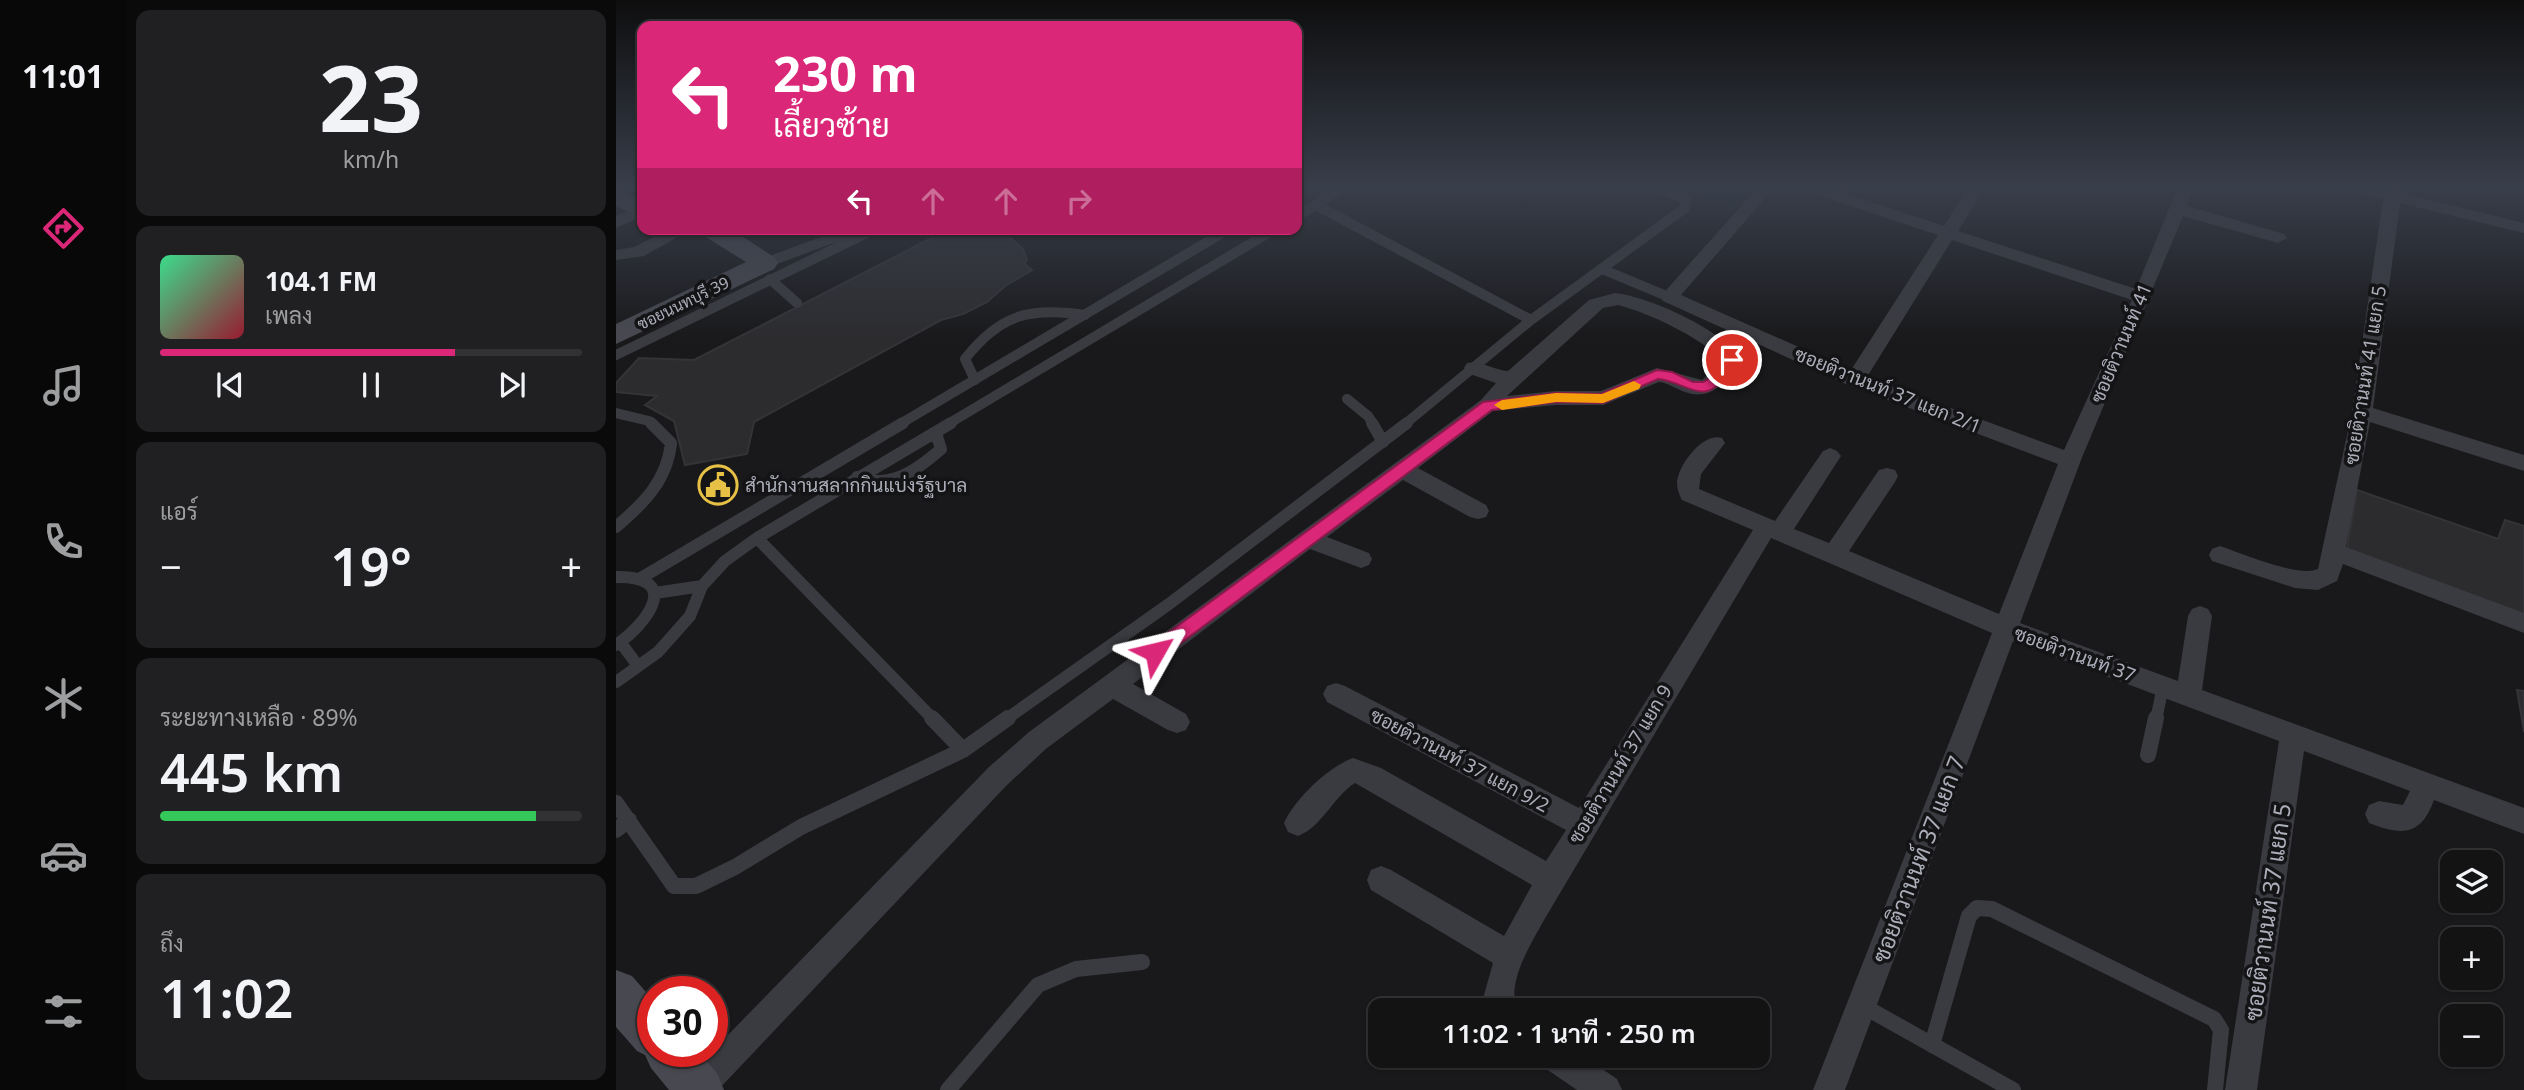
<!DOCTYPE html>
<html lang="th">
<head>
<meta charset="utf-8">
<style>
	body { margin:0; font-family:"Noto Sans",Sarabun,sans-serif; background:#202022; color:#f1f3f6; height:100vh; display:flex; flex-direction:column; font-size:26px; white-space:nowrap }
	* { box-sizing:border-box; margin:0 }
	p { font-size:23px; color:#9d9ea0 }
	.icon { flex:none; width:38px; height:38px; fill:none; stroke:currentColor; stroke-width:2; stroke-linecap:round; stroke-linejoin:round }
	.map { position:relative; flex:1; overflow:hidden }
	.sheet { display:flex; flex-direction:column; gap:10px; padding:10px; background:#0a0a0b; width:490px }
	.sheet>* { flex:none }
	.guide { position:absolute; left:21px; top:21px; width:665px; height:214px; border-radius:14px; box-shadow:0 2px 5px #0004,0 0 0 2px #323234; background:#db2777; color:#fff; overflow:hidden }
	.tools { position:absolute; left:1824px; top:850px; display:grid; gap:14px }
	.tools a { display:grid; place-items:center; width:63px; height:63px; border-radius:14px; background:#131314; box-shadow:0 2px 5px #0004,0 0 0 2px #323234; font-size:35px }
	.speed { position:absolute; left:21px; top:976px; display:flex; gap:14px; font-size:35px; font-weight:700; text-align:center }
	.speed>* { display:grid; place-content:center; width:91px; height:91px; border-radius:50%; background:#131314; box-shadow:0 2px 5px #0004,0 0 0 2px #323234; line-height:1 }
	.speed .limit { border:10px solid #d22; background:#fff; color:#111 }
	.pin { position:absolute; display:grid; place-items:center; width:60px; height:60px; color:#fff; margin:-30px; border:4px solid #fff; border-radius:50%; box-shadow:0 2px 7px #0007 }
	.me { position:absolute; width:77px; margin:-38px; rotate:53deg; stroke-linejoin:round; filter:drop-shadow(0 0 5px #0008) }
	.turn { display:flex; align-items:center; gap:24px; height:147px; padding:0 21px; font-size:32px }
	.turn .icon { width:91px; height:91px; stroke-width:2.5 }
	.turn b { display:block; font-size:49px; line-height:60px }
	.lanes { display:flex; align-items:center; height:66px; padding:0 21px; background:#0003; justify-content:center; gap:35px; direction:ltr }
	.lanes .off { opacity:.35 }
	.big { font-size:52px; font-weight:600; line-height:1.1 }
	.sheet .card { flex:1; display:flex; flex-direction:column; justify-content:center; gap:10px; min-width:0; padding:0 24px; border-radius:14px; background:#202022 }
	.sheet .dial { align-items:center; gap:0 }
	.dial b { font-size:91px; line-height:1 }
	.song { display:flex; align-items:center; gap:21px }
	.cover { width:84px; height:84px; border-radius:10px; background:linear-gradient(135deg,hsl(150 70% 55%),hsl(350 70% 35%)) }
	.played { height:7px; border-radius:4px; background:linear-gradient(90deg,#db2777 70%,#323234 70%) }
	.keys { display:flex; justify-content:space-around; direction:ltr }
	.heat { display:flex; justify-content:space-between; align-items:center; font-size:38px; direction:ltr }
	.charge { height:10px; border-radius:5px; background:linear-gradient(90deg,#34c759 89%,#323234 0) }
	.trip { position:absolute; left:752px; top:998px; width:402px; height:70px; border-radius:14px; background:#131314; box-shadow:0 2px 5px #0004,0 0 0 2px #323234; font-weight:600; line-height:70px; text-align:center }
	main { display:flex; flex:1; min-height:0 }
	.dock { display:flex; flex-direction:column; width:126px; justify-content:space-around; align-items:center; background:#080808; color:#9d9ea0 }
	.dock .icon { width:49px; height:49px }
	.dock .active { color:#db2777 }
	.dock b { font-size:32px; color:#f1f3f6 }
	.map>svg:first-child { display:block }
	.green { fill:#1f2621 }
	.building { fill:#2c2c2f; stroke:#343337; stroke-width:2 }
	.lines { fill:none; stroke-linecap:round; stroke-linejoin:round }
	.lane-far2 { stroke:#3a3b40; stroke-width:10 }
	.lane-far1 { stroke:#3a3b40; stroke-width:12 }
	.lane { stroke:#3a3b40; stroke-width:16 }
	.street { fill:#3a3b40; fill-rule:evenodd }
	.secondary { fill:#484950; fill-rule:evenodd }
	.route { fill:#db2777; stroke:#8e194d; stroke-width:2 }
	.slow { fill:#f59e0b }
	.labels { text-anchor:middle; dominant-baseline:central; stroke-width:7; stroke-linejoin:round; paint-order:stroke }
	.far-street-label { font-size:16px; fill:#acafba; stroke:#141416 }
	.street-label { font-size:19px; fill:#acafba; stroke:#141416 }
	.poi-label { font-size:19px; fill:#acafba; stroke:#141416; text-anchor:start }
	.near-street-label { font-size:23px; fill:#acafba; stroke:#141416 }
</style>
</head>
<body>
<main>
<nav class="dock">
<b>11:01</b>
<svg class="icon active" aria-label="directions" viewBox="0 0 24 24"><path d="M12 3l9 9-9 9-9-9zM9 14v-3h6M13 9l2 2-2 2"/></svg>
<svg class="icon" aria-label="music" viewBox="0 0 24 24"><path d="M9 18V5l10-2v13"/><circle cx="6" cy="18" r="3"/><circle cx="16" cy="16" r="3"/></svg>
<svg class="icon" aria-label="phone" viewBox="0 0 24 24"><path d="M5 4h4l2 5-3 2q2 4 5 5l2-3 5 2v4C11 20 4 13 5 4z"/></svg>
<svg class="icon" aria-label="climate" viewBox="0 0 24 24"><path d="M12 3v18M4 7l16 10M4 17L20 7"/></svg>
<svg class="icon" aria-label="car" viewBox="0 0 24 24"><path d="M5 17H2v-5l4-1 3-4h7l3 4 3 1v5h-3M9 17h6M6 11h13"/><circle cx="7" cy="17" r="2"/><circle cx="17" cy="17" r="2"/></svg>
<svg class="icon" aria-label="filters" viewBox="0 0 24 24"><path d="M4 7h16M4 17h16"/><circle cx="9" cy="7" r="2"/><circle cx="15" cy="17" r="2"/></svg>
</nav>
<section class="sheet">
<div class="card dial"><b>23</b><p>km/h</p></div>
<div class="card">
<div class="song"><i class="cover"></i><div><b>104.1 FM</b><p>เพลง</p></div></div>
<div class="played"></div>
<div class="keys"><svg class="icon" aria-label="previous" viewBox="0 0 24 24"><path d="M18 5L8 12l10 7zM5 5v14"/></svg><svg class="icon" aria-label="pause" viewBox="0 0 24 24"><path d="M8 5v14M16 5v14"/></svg><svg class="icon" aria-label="next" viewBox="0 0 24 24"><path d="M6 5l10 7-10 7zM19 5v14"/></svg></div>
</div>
<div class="card"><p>แอร์</p>
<div class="heat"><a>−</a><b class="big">19°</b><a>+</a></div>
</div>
<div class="card"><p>ระยะทางเหลือ · 89%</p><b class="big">445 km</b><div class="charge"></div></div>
<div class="card"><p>ถึง</p><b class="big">11:02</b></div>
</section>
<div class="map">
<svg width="1908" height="1090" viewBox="0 0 1908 1090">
	<rect width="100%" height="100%" fill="#19191b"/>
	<path class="green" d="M1061 187H1139L1117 211Z"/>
	<path class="building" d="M333 229H370L396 239 407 249 411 259 409 264 416 270 389 286 371 302 347 314 325 320 138 422 131 454 69 465 58 421 29 405 41 396 0 392V383L23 358 78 360Z
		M1741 490 1882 539 1889 520 1908 526V618L1731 549Z
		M1901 690 1908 691V732Z"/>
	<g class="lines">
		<path class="lane-far2" d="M700 205 726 187
			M681 216 700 205 915 320 789 424
			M110 236 123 229
			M149 263 233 232 245 231
			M986 269 1053 297
			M154 279 181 303
			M915 320 1069 208 1070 200 1040 187
			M0 355 259 229
			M359 380 349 359C384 314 414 307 469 315
			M731 399 752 416 757 424
			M0 413 33 421 36 424
			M284 424 613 229
			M332 424 659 229"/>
		<path class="lane-far1" d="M756 423 767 442
			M241 477C274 490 301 470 325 449L320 433
			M0 527C28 503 51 481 55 443L35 423
			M141 538 318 720
			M0 577C67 576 32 623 0 645
			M25 578 287 423
			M39 593 86 586
			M5 643 22 666
			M0 682 42 652 74 616 86 586 109 561 141 538 335 423
			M389 720 553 604 791 423
			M1540 720 1547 686"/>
		<path class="lane" d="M316 718 347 750
			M1532 755 1540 718
			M0 803 58 886H80L119 867 185 827 347 750 392 718
			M0 830 13 820
			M1247 1006 1397 1090
			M1316 1045 1353 916 1361 908 1376 909 1598 1019 1605 1030 1599 1090
			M332 1090 422 985 460 969 526 962"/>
		<path class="street" d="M1142 187H1159L1065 295 1235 370 1322 235 1187 190 1185 187H1211L1328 226 1352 187H1369L1342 231 1520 289 1562 187H1578L1571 206 1668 234 1671 238 1662 243 1567 216 1465 460 1404 623 1562 681 1572 616 1576 609 1584 606 1592 609 1596 616 1586 690 1908 808V834L1818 800C1805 836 1786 836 1753 823L1749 814 1753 805 1763 801 1787 805 1794 791 1688 751 1641 1090H1609L1663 741 1397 641 1229 1090H1197L1376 633 1155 538 928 920C915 944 890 982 901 1010H869L866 1002 877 963 755 890 751 880 755 870 765 866 775 870 888 936 916 885 739 783C717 797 706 827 682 836L672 832 668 823C679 799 712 767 737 758L765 768 930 861 950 830 711 702 707 694 711 686 720 683 729 686 963 808 1137 530 1066 500C1063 494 1061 489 1061 483 1062 465 1087 432 1106 438L1109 443 1085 474 1083 489 1159 521 1207 451 1214 448 1221 451 1225 456 1178 529 1213 543 1263 470 1271 468 1279 470 1282 476 1279 482 1233 551 1383 614 1442 464 1232 385 1047 301 1044 297ZM1336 240 1516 300 1448 450 1251 377Z
			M1731 187H1761L1908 223V233L1784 203 1757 408 1908 455V471L1754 422 1730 547 1908 613V633L1727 564 1721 581 1702 590 1679 588 1596 561 1593 555 1596 549 1604 546C1625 553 1683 578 1702 569L1736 412 1767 199 1733 190Z
			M26 205V216L0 228V216Z
			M54 229H76L28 256 0 260V250L18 247Z
			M999 293C1034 297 1107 330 1126 360 1113 380 1095 402 1069 392 1060 389 1052 383 1043 382L987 405H940L877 411 802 468 870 505 873 511 870 517 862 519 854 517 787 480 711 537 753 553 756 559 753 565 745 568 694 549 517 684 570 714 574 722 570 730 561 733 552 730 497 699 431 748 391 785 102 1090H67L71 1077 373 767 413 732 865 400 880 383 851 373 848 368 851 363C864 360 878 370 892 371L973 300ZM1002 305C1033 313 1084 337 1106 360L1086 380 1041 368 985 391H940L891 396 987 308Z
			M921 1055H966L1001 1079 1006 1090H961L926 1066Z"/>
		<path class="secondary" d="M0 189 26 201V218L0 206Z
			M80 229H115L158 257 162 263 158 269 0 344V324L130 262C121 256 83 234 80 229Z
			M0 970 16 976 37 1000V1052H82L101 1073 108 1090H53L35 1068 29 1055 21 1051 0 1027Z"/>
	</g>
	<linearGradient id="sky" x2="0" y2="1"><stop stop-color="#0e0e0f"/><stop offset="0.55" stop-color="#383e4a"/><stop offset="1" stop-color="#383e4a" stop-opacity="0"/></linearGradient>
	<rect width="1908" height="340" fill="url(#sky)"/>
	<path class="route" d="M1116 355 1121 357C1122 364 1117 368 1112 375 1086 408 1072 382 1042 379L987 403 940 402 876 410 545 658 539 660 533 658 531 652 533 647 867 402 940 393 985 394 1041 370 1056 372 1077 382H1087L1095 377 1111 357Z"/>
	<path class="slow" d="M1018 381 1025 385 1023 389 987 403 940 402 886 410 878 405 886 400 940 393 986 394Z"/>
	<defs>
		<g id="civic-ring" transform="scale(2.0125)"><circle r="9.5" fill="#141416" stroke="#e7c046" stroke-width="1.5"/><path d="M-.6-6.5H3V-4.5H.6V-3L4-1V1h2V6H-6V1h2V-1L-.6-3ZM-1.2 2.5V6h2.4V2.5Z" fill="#e7c046"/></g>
	</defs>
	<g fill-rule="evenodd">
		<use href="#civic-ring" x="102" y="485"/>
	</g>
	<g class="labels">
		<g class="far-street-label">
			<text transform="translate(67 303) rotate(-26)">ซอยนนทบุรี 39</text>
		</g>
		<g class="street-label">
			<text transform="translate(1505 343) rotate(-67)">ซอยติวานนท์ 41</text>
			<text transform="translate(1749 375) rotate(-81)">ซอยติวานนท์ 41 แยก 5</text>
			<text transform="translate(1272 390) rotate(22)">ซอยติวานนท์ 37 แยก 2/1</text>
			<text transform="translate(1459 654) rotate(20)">ซอยติวานนท์ 37</text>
			<text transform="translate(844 760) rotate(28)">ซอยติวานนท์ 37 แยก 9/2</text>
			<text transform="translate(1004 764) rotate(-59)">ซอยติวานนท์ 37 แยก 9</text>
		</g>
		<g class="poi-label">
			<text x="129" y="485">สำนักงานสลากกินแบ่งรัฐบาล</text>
		</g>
		<g class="near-street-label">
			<text transform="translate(1302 859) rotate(-69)">ซอยติวานนท์ 37 แยก 7</text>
			<text transform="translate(1651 912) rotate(-82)">ซอยติวานนท์ 37 แยก 5</text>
		</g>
	</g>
</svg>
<div class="tools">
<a><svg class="icon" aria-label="layers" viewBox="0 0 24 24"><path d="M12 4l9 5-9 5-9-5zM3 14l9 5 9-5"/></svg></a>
<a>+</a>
<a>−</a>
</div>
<div class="speed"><div class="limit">30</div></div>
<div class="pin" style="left:1116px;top:360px;background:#d93025"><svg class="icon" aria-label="arrive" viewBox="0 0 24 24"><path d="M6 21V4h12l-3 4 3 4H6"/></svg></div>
<svg class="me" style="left:539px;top:652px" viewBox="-20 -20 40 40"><path d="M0-17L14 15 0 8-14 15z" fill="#db2777" stroke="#fff" stroke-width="4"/></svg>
<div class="trip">11:02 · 1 นาที · 250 m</div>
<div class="guide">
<div class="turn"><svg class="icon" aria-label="left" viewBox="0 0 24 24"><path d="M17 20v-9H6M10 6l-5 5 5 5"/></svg><div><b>230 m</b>เลี้ยวซ้าย</div></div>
<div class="lanes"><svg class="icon" aria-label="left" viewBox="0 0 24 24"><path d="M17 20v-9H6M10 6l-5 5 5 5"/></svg><svg class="icon off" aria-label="ahead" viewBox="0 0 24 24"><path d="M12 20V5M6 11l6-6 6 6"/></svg><svg class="icon off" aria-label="ahead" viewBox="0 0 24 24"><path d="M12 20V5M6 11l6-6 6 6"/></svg><svg class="icon off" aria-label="right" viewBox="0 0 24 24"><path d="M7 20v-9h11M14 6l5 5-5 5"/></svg></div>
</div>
</div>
</main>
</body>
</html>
